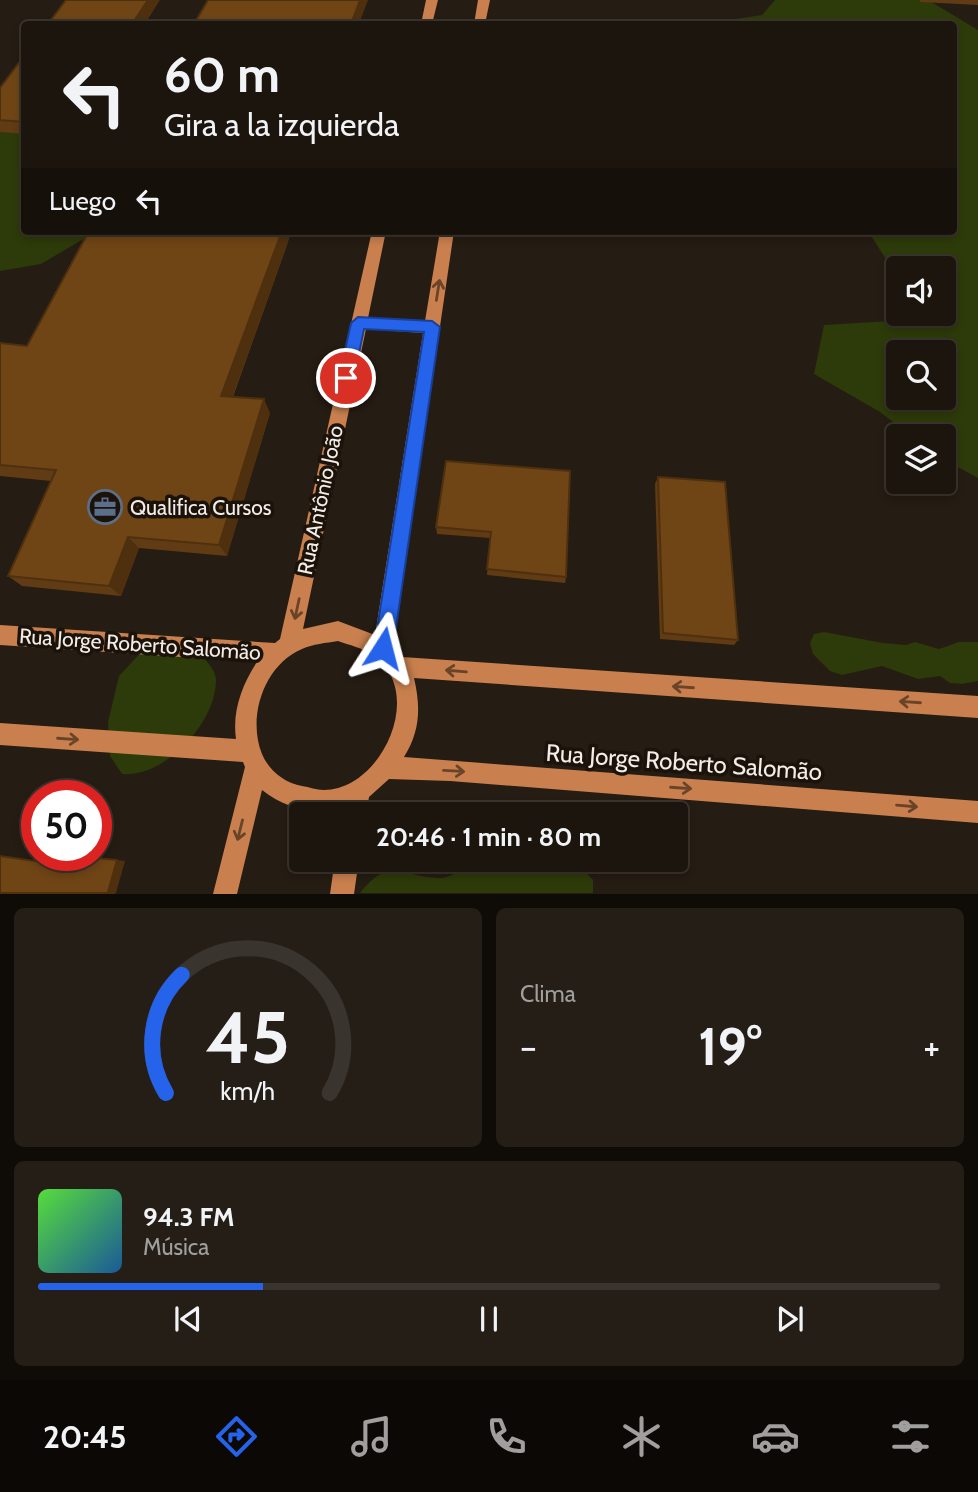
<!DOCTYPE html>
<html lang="es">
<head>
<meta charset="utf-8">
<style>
	body { margin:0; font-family:Cabin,sans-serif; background:#251e17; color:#f1f3f6; height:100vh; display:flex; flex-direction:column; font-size:26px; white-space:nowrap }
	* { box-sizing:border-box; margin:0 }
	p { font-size:23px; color:#a09f9e }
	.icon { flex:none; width:38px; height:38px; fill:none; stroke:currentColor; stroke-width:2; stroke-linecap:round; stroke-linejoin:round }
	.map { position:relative; height:894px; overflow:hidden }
	.details { display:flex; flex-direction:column; gap:14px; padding:14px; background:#0f0c08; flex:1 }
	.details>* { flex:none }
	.guide { position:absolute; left:21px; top:21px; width:936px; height:214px; border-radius:7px; box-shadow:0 4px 10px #0003,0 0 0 2px #3a342e; background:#1c150e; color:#f1f3f6; overflow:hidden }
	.fabs { position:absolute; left:886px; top:256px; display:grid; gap:14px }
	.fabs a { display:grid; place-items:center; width:70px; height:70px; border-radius:7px; background:#1c150e; box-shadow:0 4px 10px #0003,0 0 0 2px #3a342e; font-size:35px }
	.speed { position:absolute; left:21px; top:780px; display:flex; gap:14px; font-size:35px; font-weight:700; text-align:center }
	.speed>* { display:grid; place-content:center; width:91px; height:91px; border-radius:50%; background:#1c150e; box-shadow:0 4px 10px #0003,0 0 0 2px #3a342e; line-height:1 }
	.speed .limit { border:10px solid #d22; background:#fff; color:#111 }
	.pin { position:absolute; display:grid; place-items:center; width:60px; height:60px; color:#fff; margin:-30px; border:4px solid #fff; border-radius:50%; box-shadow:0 2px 7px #0007 }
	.me { position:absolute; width:77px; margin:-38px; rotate:9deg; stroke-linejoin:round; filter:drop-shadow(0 0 5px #0008) }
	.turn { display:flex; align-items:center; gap:24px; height:147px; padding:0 28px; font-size:32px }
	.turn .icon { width:91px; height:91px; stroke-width:2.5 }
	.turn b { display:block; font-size:49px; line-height:60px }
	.then { display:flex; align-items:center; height:66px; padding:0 28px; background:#0003; gap:14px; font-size:26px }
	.big { font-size:52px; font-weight:800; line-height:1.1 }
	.details .widget { flex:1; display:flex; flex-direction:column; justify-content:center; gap:10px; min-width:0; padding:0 24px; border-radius:10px; background:#251e17 }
	.details .dial { align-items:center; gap:0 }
	.dial svg { height:182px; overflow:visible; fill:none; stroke:#3a342e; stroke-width:7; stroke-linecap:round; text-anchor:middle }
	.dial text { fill:#f1f3f6; stroke:none }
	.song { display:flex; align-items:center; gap:21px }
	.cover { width:84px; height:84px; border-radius:10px; background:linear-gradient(135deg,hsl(110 70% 55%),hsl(210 70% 35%)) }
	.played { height:7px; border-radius:4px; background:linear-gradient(90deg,#2563eb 25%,#3a342e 25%) }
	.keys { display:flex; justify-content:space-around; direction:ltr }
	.heat { display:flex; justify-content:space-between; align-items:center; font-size:38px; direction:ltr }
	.details .tiles { flex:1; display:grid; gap:14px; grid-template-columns:1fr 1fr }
	.widget:last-child { grid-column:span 2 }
	.trip { position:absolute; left:289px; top:802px; width:399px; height:70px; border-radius:7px; background:#1c150e; box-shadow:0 4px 10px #0003,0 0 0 2px #3a342e; font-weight:800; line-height:70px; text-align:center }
	.menu { display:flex; height:112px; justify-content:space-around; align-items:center; background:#0b0806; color:#a09f9e }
	.menu .icon { width:49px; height:49px }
	.menu .on { color:#2563eb }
	.menu b { font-size:32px; color:#f1f3f6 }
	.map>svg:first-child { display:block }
	.green { fill:#2d3a09; fill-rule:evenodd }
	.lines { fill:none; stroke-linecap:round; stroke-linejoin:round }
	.secondary { fill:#c9804e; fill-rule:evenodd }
	.wall { fill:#603b13 }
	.shaded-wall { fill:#4e300f }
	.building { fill:#704516; stroke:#4e300f; stroke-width:2 }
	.oneway { stroke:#694429 }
	.route { fill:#2563eb; stroke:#184099; stroke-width:2 }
	.labels { text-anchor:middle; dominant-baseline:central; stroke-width:7; stroke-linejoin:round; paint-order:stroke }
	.street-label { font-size:21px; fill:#f3ece7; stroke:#1b130a }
	.poi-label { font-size:21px; fill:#f3ece7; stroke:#1b130a; text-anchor:start }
	.near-street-label { font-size:24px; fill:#f3ece7; stroke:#1b130a }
</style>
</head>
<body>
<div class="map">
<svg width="978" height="894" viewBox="0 0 978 894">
	<rect width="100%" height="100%" fill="#251c13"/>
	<path class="green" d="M775 0H928L978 30V478L943 459V436H912L880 412 814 374 824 325 890 321 898 313H943V268H898V278L868 231H954V24H728L729 20 762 15ZM898 352H943V397H898Z
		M24 112V231H97L41 264 0 271V116Z
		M824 632 883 643 906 645 915 642 939 649 959 642H978V681L962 684 950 683 940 676 918 679 882 666 842 675 830 671 813 654 810 643 814 634Z
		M145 648 199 652C205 660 215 668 216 679 217 722 165 778 122 774L110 756 108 722 119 676Z
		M478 859H573L593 880V893H360C390 855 402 877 439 878 451 879 467 866 478 859Z"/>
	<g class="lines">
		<path class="secondary" d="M426 0H438L432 24H421Z
			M478 0H490L485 24H474Z
			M372 231H386L368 318 425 321 440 231H454L393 647 402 657 978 696V718L414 678C421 708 420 731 404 757L978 801V823L450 781 389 779 369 797 366 814H344L345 807C316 816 286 809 262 790L237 894H213L245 767 243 762 0 745V723L236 739C232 711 242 685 257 662L0 645V625L275 643 280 639ZM366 329 423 333 375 635 338 621 303 629ZM338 641C349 645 363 648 373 655 427 692 381 791 323 790 317 790 309 787 302 786 285 783 269 771 262 754 247 717 264 665 302 649 313 644 326 643 338 641Z
			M335 859H359L354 894H330Z"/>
	</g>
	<path class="wall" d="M920 0H978V5L920 2Z
		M24 56V134L0 132V88Z
		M89 231H291L287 245 233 397 270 413 227 556 139 548 121 596 22 586 8 576 51 481 0 476V343L27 346Z
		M570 471 566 577 565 583 487 575 490 538 437 534 436 527Z
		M658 477 738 640 734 645 660 639 655 484Z"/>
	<path class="shaded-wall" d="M148 0H160L145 24H132Z
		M360 0H368L359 24H351Z
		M282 231H291L287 245 228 409 221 396Z
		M264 399 270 413 227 556 219 545Z
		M128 537 139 548 121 596 109 586Z
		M117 860 125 861 116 893 108 892Z"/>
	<path class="building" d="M66 0H148L132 24H48Z
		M208 0H360L351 24H194Z
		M24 56V122L0 120V88Z
		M89 231H282L221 396 264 399 219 545 128 537 109 586 8 576 56 470 0 465V343L27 346Z
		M446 461 570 471 566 577 487 569 491 532 436 527Z
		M658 477 725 482 738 640 663 633Z
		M0 856 41 862 43 856H78L117 860 108 892 115 893H0Z"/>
	<defs><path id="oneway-shaft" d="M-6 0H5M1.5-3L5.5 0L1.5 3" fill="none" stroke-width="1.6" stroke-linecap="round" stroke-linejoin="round" transform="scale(1.75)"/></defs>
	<g class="oneway">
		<use href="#oneway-shaft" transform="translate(438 290) rotate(-81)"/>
		<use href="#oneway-shaft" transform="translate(297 609) rotate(102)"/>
		<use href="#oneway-shaft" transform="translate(456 671) rotate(-175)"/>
		<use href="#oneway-shaft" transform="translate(683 687) rotate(-176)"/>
		<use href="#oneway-shaft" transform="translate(910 702) rotate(-176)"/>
		<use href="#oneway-shaft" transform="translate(68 739) rotate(4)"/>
		<use href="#oneway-shaft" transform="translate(454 771) rotate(3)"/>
		<use href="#oneway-shaft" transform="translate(681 788) rotate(4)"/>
		<use href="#oneway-shaft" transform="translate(907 806) rotate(5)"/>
		<use href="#oneway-shaft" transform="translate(240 830) rotate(104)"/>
	</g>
	<path class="route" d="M358 317 432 321 440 327 393 648 390 655 383 657 377 655 374 648 424 332 364 329 354 378 346 384 339 378 351 323Z"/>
	<defs>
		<g id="office-ring" transform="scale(1.75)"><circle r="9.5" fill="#1b130a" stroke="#5c6f8a" stroke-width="1.5"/><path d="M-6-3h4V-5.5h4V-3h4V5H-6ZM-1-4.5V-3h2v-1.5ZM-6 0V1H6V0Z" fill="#5c6f8a"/></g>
	</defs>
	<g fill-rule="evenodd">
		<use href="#office-ring" x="105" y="507"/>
	</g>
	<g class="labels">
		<g class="street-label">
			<text transform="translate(320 500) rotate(-78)">Rua Antônio João</text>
			<text transform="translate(140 644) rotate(4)">Rua Jorge Roberto Salomão</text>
		</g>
		<g class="poi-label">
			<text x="130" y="507">Qualifica Cursos</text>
		</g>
		<g class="near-street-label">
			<text transform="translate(684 762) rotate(4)">Rua Jorge Roberto Salomão</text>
		</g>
	</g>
</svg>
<div class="fabs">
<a><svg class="icon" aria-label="sound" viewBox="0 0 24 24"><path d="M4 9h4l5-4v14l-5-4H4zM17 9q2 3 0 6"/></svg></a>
<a><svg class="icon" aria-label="search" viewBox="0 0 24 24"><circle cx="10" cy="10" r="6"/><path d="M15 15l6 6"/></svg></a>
<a><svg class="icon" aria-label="layers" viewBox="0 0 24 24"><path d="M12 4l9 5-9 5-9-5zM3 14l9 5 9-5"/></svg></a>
</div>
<div class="speed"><div class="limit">50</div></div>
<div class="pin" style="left:346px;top:378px;background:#d93025"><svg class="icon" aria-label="arrive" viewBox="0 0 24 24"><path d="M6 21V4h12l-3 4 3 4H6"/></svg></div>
<svg class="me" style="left:383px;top:648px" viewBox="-20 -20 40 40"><path d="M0-17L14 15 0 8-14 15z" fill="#2563eb" stroke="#fff" stroke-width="4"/></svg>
<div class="trip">20:46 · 1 min · 80 m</div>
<div class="guide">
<div class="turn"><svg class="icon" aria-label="left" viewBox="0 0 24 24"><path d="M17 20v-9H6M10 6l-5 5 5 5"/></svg><div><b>60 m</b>Gira a la izquierda</div></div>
<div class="then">Luego<svg class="icon" aria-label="left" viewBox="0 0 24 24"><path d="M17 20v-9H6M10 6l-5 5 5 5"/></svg></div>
</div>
</div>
<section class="details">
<div class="tiles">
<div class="widget dial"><svg viewBox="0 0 100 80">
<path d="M14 69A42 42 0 1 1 86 69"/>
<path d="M14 69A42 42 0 0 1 21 17" stroke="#2563eb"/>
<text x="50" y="56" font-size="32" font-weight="700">45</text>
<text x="50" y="72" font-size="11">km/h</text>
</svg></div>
<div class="widget"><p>Clima</p>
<div class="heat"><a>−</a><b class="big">19°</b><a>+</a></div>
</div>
<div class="widget">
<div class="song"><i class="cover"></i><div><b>94.3 FM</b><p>Música</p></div></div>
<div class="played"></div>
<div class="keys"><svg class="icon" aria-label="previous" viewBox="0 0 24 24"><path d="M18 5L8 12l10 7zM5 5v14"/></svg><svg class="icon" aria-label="pause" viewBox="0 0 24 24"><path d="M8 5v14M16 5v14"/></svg><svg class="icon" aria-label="next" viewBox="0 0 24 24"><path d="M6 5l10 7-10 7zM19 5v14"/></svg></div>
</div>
</div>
</section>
<nav class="menu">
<b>20:45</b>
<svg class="icon on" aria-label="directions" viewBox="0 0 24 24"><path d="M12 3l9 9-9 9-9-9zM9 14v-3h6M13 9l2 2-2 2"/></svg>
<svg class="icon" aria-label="music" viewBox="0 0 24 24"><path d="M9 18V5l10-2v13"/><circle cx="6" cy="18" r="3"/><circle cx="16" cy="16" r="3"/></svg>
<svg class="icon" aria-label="phone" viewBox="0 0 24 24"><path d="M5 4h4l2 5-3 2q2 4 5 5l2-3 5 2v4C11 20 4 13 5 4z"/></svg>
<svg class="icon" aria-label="climate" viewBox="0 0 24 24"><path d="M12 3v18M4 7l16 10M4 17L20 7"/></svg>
<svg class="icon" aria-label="car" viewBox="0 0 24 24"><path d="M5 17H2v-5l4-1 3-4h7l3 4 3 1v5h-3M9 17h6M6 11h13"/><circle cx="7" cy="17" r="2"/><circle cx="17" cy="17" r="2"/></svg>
<svg class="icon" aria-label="filters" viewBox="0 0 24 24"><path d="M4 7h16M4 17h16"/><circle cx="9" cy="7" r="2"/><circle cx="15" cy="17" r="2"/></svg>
</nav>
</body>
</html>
